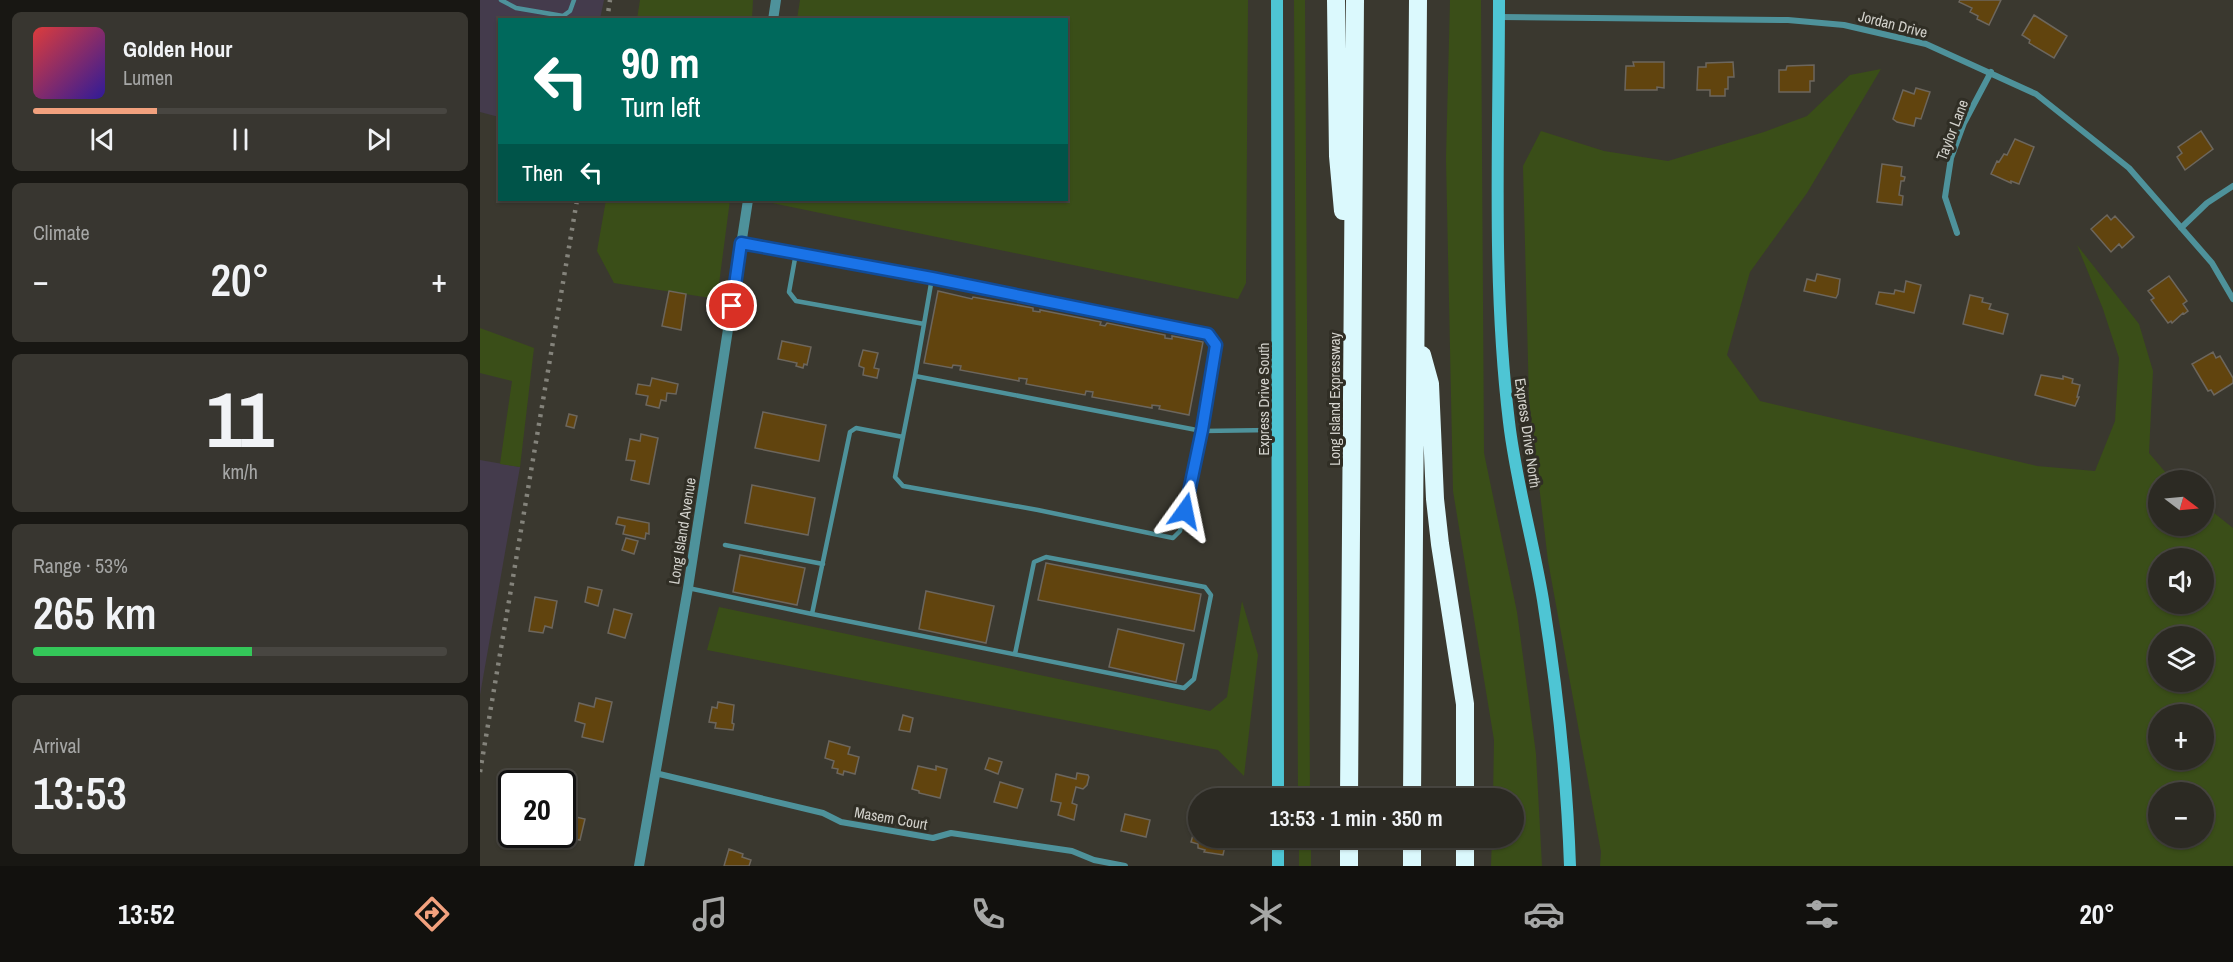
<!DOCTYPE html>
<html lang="en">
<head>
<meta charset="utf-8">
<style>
	body { margin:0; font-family:"Archivo Narrow",sans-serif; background:#383630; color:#f1f3f6; height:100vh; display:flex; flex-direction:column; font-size:22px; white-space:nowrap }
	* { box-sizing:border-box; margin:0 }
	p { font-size:20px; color:#a6a7a6 }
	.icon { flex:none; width:33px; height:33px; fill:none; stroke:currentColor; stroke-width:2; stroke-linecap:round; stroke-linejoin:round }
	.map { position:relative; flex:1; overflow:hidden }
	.drawer { display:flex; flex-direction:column; gap:12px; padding:12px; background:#181713; width:480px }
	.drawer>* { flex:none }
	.top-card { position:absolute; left:18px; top:18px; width:570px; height:183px; border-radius:0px; box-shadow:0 2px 4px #0004,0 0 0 2px #484641; background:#00695c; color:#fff; overflow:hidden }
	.needle { width:39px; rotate:106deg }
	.buttons { position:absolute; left:1668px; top:470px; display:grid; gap:12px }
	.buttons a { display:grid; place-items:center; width:66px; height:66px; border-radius:50%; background:#2c2a23; box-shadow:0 2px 4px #0004,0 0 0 2px #484641; font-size:30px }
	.speed { position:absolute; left:18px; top:770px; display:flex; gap:12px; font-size:30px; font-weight:700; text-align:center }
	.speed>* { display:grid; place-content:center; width:78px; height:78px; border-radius:50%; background:#2c2a23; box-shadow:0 2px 4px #0004,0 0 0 2px #484641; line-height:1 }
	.speed .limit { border:3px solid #111; border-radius:9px; background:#fff; color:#111 }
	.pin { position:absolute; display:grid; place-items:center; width:51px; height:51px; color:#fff; margin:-26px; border:3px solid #fff; border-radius:50%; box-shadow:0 2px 6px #0007 }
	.me { position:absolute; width:66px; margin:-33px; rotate:12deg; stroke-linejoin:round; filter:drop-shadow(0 0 4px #0008) }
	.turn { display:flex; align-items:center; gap:21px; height:126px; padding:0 24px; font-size:27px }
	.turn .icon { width:78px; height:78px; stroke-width:2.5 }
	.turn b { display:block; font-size:42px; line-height:51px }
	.then { display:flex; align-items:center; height:57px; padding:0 24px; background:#0003; gap:12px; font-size:22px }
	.big { font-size:45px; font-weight:600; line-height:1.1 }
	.drawer .card { flex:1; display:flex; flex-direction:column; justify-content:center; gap:9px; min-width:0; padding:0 21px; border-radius:9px; background:#383630 }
	.drawer .dial { align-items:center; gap:0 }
	.dial b { font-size:78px; line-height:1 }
	.song { display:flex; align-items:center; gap:18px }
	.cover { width:72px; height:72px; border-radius:9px; background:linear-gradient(135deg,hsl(0 70% 55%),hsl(250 70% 35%)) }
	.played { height:6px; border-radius:3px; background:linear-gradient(90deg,#f2a17e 30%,#484641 30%) }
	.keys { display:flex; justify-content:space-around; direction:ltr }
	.heat { display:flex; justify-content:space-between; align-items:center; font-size:33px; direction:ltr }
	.charge { height:9px; border-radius:4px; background:linear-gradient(90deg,#34c759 53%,#484641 0) }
	.trip { position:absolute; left:708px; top:788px; width:336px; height:60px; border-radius:30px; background:#2c2a23; box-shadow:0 2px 4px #0004,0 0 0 2px #484641; font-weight:600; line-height:60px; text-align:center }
	.menu { display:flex; height:96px; justify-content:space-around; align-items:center; background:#12110e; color:#a6a7a6 }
	.menu .icon { width:42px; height:42px }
	.menu .selected { color:#f2a17e }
	.menu b { font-size:27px; color:#f1f3f6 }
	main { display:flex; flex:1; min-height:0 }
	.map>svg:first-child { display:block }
	.industrial { fill:#443b4c }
	.green { fill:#3a4e18; fill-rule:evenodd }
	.building { fill:#61440e; stroke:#6c665d; stroke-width:1.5 }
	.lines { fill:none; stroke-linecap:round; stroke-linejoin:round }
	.service { stroke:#4e929b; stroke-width:4.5 }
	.minor { stroke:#4e929b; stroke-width:6 }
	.tertiary { stroke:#4e929b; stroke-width:10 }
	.secondary { stroke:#4ec5d4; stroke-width:12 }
	.motorway { stroke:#dbf9fd; stroke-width:18 }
	.rail { stroke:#84837b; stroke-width:4.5; stroke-dasharray:3 6; stroke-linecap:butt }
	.route-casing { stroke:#114b97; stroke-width:15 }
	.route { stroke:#1a73e8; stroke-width:10 }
	.labels { text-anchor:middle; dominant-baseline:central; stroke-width:6; stroke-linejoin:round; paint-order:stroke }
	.street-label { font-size:15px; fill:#d3d2cc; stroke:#302e25 }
</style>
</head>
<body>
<main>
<section class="drawer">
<div class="card">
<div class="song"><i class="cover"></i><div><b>Golden Hour</b><p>Lumen</p></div></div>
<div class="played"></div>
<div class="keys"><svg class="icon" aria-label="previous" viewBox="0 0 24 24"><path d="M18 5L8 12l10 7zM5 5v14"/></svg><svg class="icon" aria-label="pause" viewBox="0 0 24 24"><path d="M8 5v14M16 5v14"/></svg><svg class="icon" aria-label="next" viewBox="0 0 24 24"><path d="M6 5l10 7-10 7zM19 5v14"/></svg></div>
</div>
<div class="card"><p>Climate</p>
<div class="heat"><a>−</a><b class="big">20°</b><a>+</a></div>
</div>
<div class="card dial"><b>11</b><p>km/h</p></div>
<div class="card"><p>Range · 53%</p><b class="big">265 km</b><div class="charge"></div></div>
<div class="card"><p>Arrival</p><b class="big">13:53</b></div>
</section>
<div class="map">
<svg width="1753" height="866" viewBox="0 0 1753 866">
	<rect width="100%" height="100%" fill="#3a382f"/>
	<path class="industrial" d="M0 0H124L120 19 20 20 19 117 0 112Z
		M0 460 40 467 0 695Z"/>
	<path class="green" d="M160 0H273L272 19H157Z
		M320 0H768L766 283 758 299 287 202V200H586V20L317 19Z
		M814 0H825L830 798H818Z
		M970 0H1001L1004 453 1037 612 1056 754 1062 866H1011L1012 837H1034V798H1013L1014 740 973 491 966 159Z
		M1401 69 1327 193 1270 272 1247 355 1280 401 1557 466 1615 471 1635 421 1639 358 1623 309 1597 245 1659 324 1673 371 1669 453 1692 480H1678V525H1724V505L1753 528V866H1120L1121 852 1068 561 1049 400 1043 166 1061 131 1124 151 1188 161 1284 132 1327 116 1370 75ZM1678 558H1724V603H1678ZM1678 636H1724V681H1678ZM1678 714H1724V759H1678ZM1678 792H1724V837H1678Z
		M126 200H250L237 299 134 283 117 251Z
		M0 328 54 348 40 467 20 464 32 381 0 373Z
		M762 601 778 655 764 776 738 750 227 650 239 607 730 711 747 697Z
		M819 837H831V866H819Z"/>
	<path class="building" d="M1480 0H1521L1509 25 1497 19 1498 16 1490 12 1492 8 1479 2Z
		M1554 15 1587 36 1574 58 1549 43 1550 40 1542 35Z
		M1153 62H1184V88L1177 87V90H1145L1146 66H1154Z
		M1253 62 1254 77H1248V89H1245V96H1230V90H1217L1218 67H1226V63Z
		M1334 65V81H1330V92H1299V70H1306L1307 66Z
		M1436 88 1450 92 1441 119 1436 118 1434 126 1417 122 1413 119 1423 90 1434 94Z
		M1721 131 1733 149 1705 170 1697 157 1702 153 1698 147Z
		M1535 139 1554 147 1539 184 1531 181V183L1511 174 1517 161 1519 162 1524 154 1527 155Z
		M1402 164 1422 167 1421 176 1425 177 1424 181H1421L1419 195 1423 196 1422 205 1397 202Z
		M1627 215 1631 220 1635 216 1654 237 1642 248 1639 244 1631 252 1611 229Z
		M1337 274 1360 279 1358 294 1356 298 1324 291 1327 279 1335 281Z
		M1689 276 1707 301 1703 304 1708 311 1704 314 1703 313 1692 323 1691 321 1688 323 1671 300 1674 298 1668 291Z
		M1426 281 1441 285 1434 313 1396 304 1399 292 1414 294 1415 290 1424 292Z
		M189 291 206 294 201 330 182 326Z
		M458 291 492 299 493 297 553 308V311L560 312V310L621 322 620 325 625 326 627 323 685 335V338L692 339V336L723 342 709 415 679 409 680 406 672 405V408L612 397 613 392 606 391 605 395 546 384 547 379 539 378V381L480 370 481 366 473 365 472 368 444 363Z
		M1490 295 1503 298 1502 302 1511 304 1509 309 1528 314 1523 334 1483 324Z
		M302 341 331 347 327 365 324 364 323 368 316 366 317 363 298 359Z
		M383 350 398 353 394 368 399 369 397 378 383 375 384 368 379 366V364Z
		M1733 352 1736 358 1740 356 1753 378V383L1734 395 1731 390 1728 391 1712 364Z
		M1561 375 1583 379V376L1593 379 1592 383 1600 385 1597 397H1599L1595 406 1555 395Z
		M172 378 198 384 196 394 187 393 186 401 181 400 179 408 166 405 168 396 156 394 158 384 170 386Z
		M283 412 346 425 339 461 275 448Z
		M89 414 97 416 94 428 86 426Z
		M161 434 178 438 169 484 151 480 155 461 146 460 150 439 160 441Z
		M272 485 335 498 328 535 265 523Z
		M138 517 169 523V534L166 533 165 539 143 534 145 526 136 524Z
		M146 538 158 541 154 554 142 550Z
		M260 555 325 568 317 605 253 592Z
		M566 563 721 594 714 631 558 600Z
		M108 587 122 590 118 606 105 602Z
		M446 591 514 606 506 643 439 629Z
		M55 597 77 601 72 628 65 626 63 633 49 631Z
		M134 609 152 614 145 638 128 633Z
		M638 629 704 644 696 682 629 667Z
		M116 698 132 702 123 742 102 737 105 724 95 721 99 703 114 707Z
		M238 702 254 705 252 723 254 724 253 730 235 728 236 723 229 722 232 707 237 708Z
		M423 715 433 718 430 732 419 730Z
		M349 741 370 747 368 754 379 757 375 774 364 771 363 775 357 773 358 769 352 768 354 761 345 758Z
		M509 758 522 762 518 774 505 769Z
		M438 766 456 770V766L467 769 460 798 439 793V791L432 789Z
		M597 773 608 775 609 777 607 785 603 789 596 787 592 803 597 805 594 820 578 815 581 803 571 801 576 774 596 779Z
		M67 777 91 783 87 800 82 799V783H65Z
		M520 782 543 789 537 808 514 802Z
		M82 814 105 819 100 840 75 835 82 834Z
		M645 814 670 820 666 837 641 831Z
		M715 828 718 829V837H747L743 855 724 852 725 850 718 848V844L711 842Z
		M249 849 263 854 262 857 271 860 269 866H244Z"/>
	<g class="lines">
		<path class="service" d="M21 0 36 8 83 16 90 11 94 0
			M262 243 452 278
			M316 253 309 292 316 301 444 324
			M435 376 452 278 728 334 736 345 722 431 700 531 693 538 558 510 423 486 415 477 435 376 722 431 795 430
			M245 545 343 564
			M208 588 332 614 370 432 376 428 423 437
			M332 614 704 688 714 679 731 595 725 587 566 557 554 562 535 654"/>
		<path class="minor" d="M1019 17 1308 20 1364 25 1446 44 1556 94 1649 168 1732 263 1753 299
			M1701 228 1727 203 1753 186
			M1477 233 1465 197 1471 158 1484 123 1511 72
			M175 773 343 813 361 822 453 838 471 833 592 851 614 860 645 866"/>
		<path class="tertiary" d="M293 20 296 0
			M159 866 208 588 268 200"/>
		<path class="secondary" d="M797 0 798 798
			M1019 0C1019 141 1012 282 1029 422 1036 482 1053 540 1063 600 1077 688 1087 777 1090 866
			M798 837V866"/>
		<path class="motorway" d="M856 0 858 156 863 211
			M942 355 950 384 955 499 960 544 985 704V798
			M869 798 875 0
			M932 798 938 0
			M869 866V837
			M932 866V837
			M985 866V837"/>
		<path class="rail" d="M127 20 130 0
			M0 772 97 200"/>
	</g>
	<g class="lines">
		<g class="route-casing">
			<path id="route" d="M252 306 261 243 452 278 728 334 736 345 722 430 705 511"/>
		</g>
		<use href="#route" class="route"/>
	</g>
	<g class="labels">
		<g class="street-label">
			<text transform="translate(1413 24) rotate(14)">Jordan Drive</text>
			<text transform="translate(1472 130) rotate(-69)">Taylor Lane</text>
			<text transform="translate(783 399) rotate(-90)">Express Drive South</text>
			<text transform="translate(854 399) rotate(-90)">Long Island Expressway</text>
			<text transform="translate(1048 433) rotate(82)">Express Drive North</text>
			<text transform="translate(202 531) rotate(-81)">Long Island Avenue</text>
			<text transform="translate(411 818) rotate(10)">Masem Court</text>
		</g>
	</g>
</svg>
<div class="buttons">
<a><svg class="needle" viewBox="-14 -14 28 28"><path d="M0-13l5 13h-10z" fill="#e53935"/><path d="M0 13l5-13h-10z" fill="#a6a7a6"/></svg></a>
<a><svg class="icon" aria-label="sound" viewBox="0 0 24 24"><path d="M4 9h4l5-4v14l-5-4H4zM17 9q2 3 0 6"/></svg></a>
<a><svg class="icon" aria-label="layers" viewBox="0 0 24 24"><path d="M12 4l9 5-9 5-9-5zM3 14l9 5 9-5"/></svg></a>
<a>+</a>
<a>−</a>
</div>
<div class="speed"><div class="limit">20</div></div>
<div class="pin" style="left:252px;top:306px;background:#d93025"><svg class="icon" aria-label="arrive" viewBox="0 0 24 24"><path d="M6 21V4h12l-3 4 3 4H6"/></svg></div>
<svg class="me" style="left:705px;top:511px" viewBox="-20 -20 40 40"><path d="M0-17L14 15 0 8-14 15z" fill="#1a73e8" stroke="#fff" stroke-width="4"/></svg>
<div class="trip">13:53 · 1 min · 350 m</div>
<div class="top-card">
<div class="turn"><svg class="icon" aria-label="left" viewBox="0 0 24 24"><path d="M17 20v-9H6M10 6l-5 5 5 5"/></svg><div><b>90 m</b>Turn left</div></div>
<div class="then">Then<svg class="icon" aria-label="left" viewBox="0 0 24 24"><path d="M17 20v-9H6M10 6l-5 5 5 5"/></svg></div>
</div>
</div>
</main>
<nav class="menu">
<b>13:52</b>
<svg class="icon selected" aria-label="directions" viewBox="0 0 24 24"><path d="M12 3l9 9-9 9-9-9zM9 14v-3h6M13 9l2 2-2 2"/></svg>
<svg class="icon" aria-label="music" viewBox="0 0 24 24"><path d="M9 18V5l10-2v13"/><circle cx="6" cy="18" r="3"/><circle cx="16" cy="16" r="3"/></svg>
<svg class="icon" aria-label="phone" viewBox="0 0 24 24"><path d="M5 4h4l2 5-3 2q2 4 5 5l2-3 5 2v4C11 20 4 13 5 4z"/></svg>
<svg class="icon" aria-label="climate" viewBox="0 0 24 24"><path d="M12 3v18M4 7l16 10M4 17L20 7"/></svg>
<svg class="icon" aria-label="car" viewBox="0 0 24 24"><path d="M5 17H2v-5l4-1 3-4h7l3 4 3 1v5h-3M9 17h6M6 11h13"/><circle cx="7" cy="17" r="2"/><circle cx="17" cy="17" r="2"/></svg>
<svg class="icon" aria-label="filters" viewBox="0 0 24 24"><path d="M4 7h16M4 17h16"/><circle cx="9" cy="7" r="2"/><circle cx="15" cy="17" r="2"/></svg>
<b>20°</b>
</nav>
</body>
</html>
